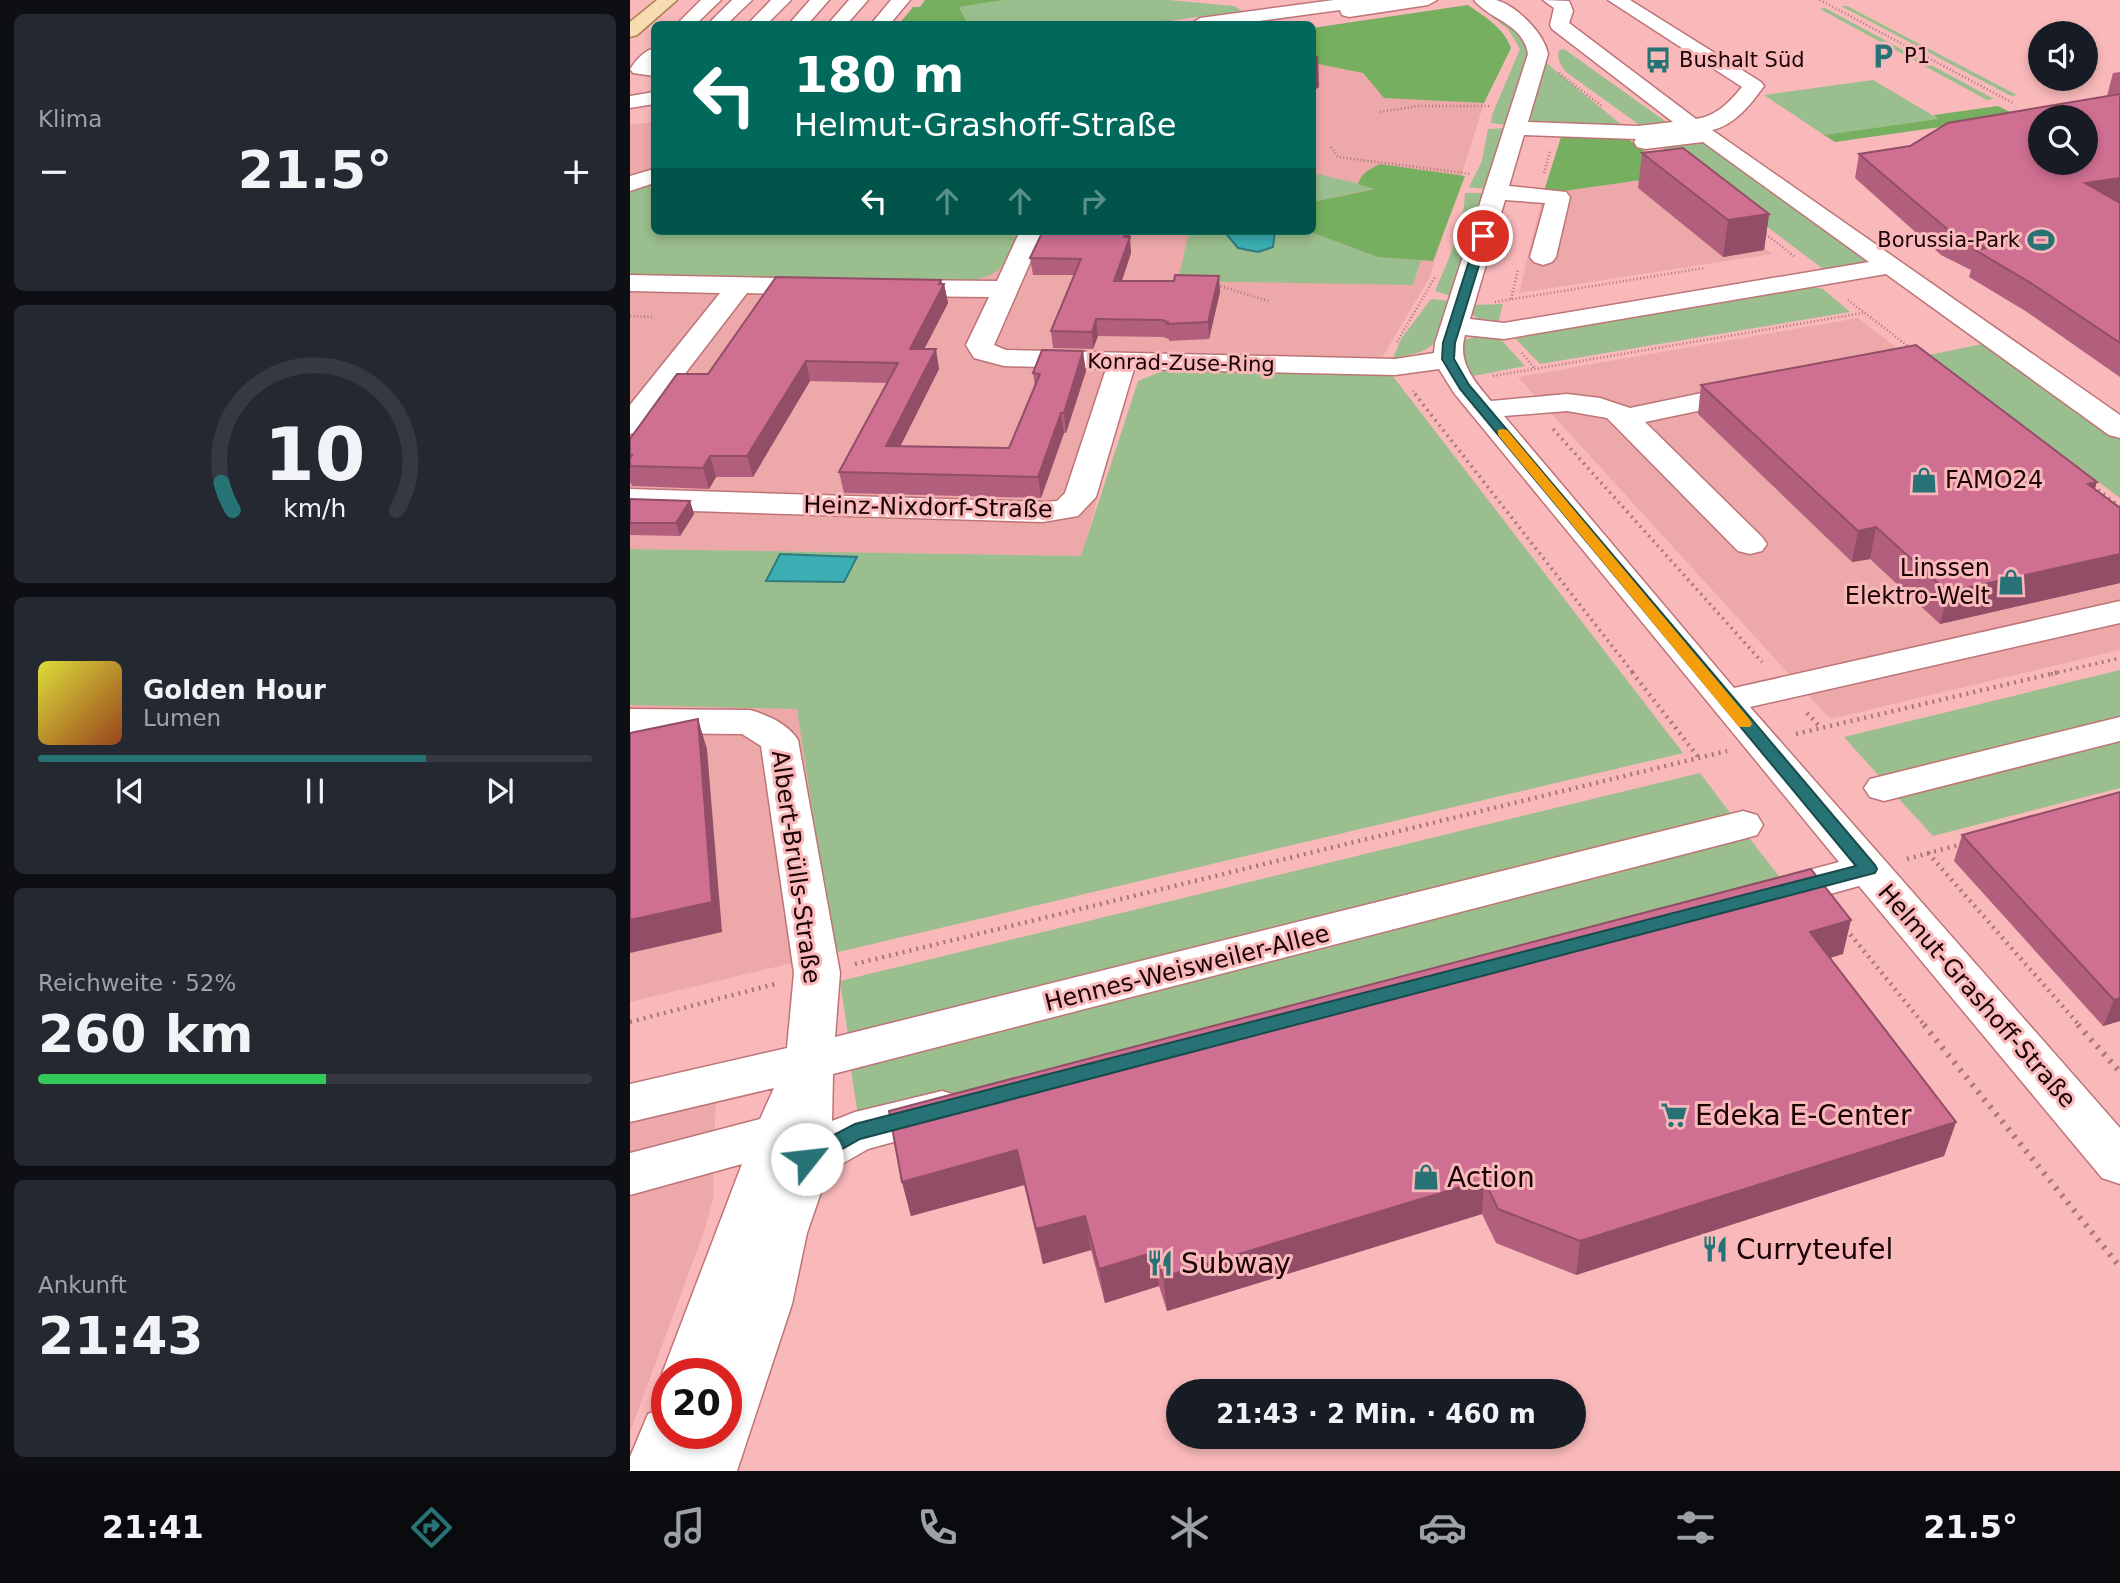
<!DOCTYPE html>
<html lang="de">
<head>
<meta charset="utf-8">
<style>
	body { margin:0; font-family:"DejaVu Sans",sans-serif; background:#242831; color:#f1f3f6; height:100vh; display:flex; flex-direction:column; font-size:26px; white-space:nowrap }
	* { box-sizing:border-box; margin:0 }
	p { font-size:23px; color:#9ea1a6 }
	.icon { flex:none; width:38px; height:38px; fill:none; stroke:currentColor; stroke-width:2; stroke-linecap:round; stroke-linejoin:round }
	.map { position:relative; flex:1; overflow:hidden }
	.drawer { display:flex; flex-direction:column; gap:14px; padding:14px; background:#0d0f14; width:630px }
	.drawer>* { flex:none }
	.top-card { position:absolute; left:21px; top:21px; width:665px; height:214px; border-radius:10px; box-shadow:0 4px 10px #0003; background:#00695c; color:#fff; overflow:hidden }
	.fabs { position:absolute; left:1398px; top:21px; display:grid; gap:14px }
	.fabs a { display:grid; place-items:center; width:70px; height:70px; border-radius:50%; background:#171b24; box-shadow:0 4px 10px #0003; font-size:35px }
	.speed { position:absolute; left:21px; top:1358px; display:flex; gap:14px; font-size:35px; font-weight:700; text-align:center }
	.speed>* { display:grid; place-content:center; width:91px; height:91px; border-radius:50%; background:#171b24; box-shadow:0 4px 10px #0003; line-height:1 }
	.speed .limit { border:10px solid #d22; background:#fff; color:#111 }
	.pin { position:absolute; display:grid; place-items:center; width:60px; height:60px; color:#fff; margin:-30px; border:4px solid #fff; border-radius:50%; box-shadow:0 2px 7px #0007 }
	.me { position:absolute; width:77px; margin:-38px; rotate:61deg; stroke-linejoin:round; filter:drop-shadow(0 0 5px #0008) }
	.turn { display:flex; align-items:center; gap:24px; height:147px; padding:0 28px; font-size:32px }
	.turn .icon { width:91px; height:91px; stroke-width:2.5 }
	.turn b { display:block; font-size:49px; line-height:60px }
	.lanes { display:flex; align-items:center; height:66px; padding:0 28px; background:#0003; justify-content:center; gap:35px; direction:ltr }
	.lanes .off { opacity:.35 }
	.big { font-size:52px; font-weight:700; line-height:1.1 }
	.drawer .tile { flex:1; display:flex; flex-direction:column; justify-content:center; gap:10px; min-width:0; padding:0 24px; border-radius:10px; background:#242831 }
	.drawer .dial { align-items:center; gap:0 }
	.dial svg { height:182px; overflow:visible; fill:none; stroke:#363941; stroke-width:7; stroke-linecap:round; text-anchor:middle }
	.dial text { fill:#f1f3f6; stroke:none }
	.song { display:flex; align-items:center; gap:21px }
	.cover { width:84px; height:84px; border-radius:10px; background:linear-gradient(135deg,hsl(60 70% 55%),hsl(20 70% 35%)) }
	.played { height:7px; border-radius:4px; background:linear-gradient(90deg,#277274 70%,#363941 70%) }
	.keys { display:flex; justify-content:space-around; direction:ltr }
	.heat { display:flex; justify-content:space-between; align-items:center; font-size:38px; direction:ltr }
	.charge { height:10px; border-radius:5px; background:linear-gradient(90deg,#34c759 52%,#363941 0) }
	.trip { position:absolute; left:536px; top:1379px; width:420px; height:70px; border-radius:35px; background:#171b24; box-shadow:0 4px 10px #0003; font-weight:700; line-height:70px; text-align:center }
	.menu { display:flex; height:112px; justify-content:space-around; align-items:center; background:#090b0e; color:#9ea1a6 }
	.menu .icon { width:49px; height:49px }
	.menu .selected { color:#277274 }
	.menu b { font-size:32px; color:#f1f3f6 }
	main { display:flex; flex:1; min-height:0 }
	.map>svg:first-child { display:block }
	.built { fill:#eda8a9 }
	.green { fill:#9abe8d; fill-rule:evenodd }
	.forest { fill:#75af5f }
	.water { fill:#3bafb3; stroke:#317b7f; stroke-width:2 }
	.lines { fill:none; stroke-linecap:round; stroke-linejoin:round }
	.minor-casing { stroke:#be7477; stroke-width:3 }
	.major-casing { stroke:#a78153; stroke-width:3 }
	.path-far3 { stroke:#a97778; stroke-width:2.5; stroke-dasharray:1 2.5; stroke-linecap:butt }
	.path-far2 { stroke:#a97778; stroke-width:3.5; stroke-dasharray:2 4.5; stroke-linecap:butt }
	.path-far1 { stroke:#a97778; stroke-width:4.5; stroke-dasharray:2 5; stroke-linecap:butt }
	.path { stroke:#a97778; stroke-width:6; stroke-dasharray:2.5 7; stroke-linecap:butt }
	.minor { fill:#fff; fill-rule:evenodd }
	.major { fill:#f8dcb1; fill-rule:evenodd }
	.wall { fill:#b25f7e }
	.shaded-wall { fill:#914e66 }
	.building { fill:#cf6f92; stroke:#914e66; stroke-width:2; fill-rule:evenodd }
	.route { fill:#277274; stroke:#194a4b; stroke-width:2 }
	.slow { fill:#f59e0b }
	.labels { text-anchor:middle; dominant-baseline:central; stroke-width:6; stroke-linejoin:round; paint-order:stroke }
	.far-poi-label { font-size:21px; fill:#1b0305; stroke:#f9b9ba; text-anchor:start }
	.far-street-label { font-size:21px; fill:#1b0305; stroke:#f9b9ba }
	.poi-label { font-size:24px; fill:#1b0305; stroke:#f9b9ba; text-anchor:start }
	.street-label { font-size:24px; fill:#1b0305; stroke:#f9b9ba }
	.near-poi-label { font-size:28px; fill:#1b0305; stroke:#f9b9ba; text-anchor:start }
</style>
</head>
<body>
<main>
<section class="drawer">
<div class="tile"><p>Klima</p>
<div class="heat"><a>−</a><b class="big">21.5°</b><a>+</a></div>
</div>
<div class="tile dial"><svg viewBox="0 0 100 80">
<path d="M14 69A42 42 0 1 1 86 69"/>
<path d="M14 69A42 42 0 0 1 9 57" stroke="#277274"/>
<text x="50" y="56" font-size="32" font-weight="700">10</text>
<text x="50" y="72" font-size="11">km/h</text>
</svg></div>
<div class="tile">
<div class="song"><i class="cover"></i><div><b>Golden Hour</b><p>Lumen</p></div></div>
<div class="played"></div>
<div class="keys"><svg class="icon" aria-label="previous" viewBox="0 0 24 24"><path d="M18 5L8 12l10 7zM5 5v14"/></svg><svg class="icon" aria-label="pause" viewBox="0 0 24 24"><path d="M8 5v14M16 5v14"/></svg><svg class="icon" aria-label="next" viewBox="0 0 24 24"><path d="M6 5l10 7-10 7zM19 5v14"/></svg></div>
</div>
<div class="tile"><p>Reichweite · 52%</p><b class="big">260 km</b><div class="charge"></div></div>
<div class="tile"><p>Ankunft</p><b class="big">21:43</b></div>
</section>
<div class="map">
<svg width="1490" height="1471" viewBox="0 0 1490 1471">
	<rect width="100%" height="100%" fill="#f9b9ba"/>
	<path class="built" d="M683 63 733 73 754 98 854 103 799 279 753 356 758 370 502 368 452 556 0 549V125L24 122V231H682Z
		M1046 175 1142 254 889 293 913 194Z
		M1228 318 1490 519V650L1200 719 888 377Z
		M0 705 167 708 204 953 0 1002Z
		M86 1084 83 1198 74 1232 0 1432V1103Z"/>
	<path class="green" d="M374 0H539L604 6 612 11 516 24H338L329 7Z
		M849 3 891 33 900 51 877 125 861 123 862 115 890 49 878 29 845 4Z
		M1211 6H1217L1387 95 1381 96Z
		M1195 8 1364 99 1357 100 1190 9Z
		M934 49 1042 126 1015 129 936 72C930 64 927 60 929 50Z
		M915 62 998 130 899 122Z
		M1243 80 1309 119 1194 135 1134 95Z
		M876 128 856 189 839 187 852 161 858 129Z
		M1072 138 1245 264 1197 272 1028 144Z
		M683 173 747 188 683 202Z
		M24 180V231H392C371 269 373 276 328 283L0 278V190L10 183Z
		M835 193H855L821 296 805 291C818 260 834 228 835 193Z
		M559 231H678L748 257 791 260 783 285 548 281Z
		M1178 286 1193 289 1220 312 910 364 882 335Z
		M801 299 821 301C807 344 811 350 763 358L771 339Z
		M873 304 868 323 851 322 842 314 845 305Z
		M856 333H865L895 366 838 377 831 352 835 340Z
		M1357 343 1490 438V498L1299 355Z
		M565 370H758L1053 753 204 953 167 709 0 705V549L451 556 508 381 532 371ZM226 557 214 582 136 580Z
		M1490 670V716L1250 777 1214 737Z
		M1490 740V788L1303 836 1267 797Z
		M1070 773 1101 814 218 1035 210 981Z
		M1117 835 1151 879 229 1122 220 1064Z"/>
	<path class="forest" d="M295 0H374L329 7 338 24H269L283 7H290Z
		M838 5C855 17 874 28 881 48L854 103 754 98 733 73 683 63 682 28Z
		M1368 106 1388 116 1205 142 1194 135 1308 119 1304 115Z
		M932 134 999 140 1046 175 913 194Z
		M750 164 835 176 803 261 748 257 678 231H682L683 202 745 189 728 184C731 173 740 169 750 164Z"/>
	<path class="water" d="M594 231H645L643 247 628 252 608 248Z
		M150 554 227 557 214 582 136 581Z"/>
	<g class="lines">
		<g class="minor-casing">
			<path id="minor" d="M71 0H91L66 24H47Z
				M102 0H122L97 24H78Z
				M141 0H161L137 24H118Z
				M180 0H199L178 24H159Z
				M219 0H238L217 24H198Z
				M261 0H280L260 24H241Z
				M704 0H807L798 5 719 17 712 15 710 10 607 24H561L570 18Z
				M844 0C850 0 860 0 866 0 887 6 914 33 918 54L898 122 1008 126 1043 122 922 29 920 25 924 8 913 0 939 1 943 11 939 23 1066 119C1086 116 1099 103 1112 87L978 0H1000L1131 82 1134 86C1121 104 1105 125 1082 130L1490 415V438L1479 435 1256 274 874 339 835 335C827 362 844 381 861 401L937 394 970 398 1000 408 1120 383 1130 386 1135 392 1130 398 1015 422 1132 537 1137 544 1132 551 1120 554 1108 551 977 418 937 411 874 416 1104 688 1490 601V623L1120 707 1490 1128V1184L1472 1178 1229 886 1142 910 1127 906 1121 895 1127 884 1209 862 824 393 809 369 765 375 504 369 466 497 448 516 413 522 0 509V489L413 502 427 501 435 493 476 369 374 366 344 358 336 345 359 297 265 296 256 294 252 288 256 282 265 280 367 281 390 231H414L364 345 376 350 765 359 804 353 805 343 898 54C893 23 861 21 844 0ZM894 135 1006 139 1004 142 1007 147 1015 149 1073 142 1239 262 874 323 840 319 875 200 915 203 900 257 904 262 913 265 922 262 926 257 940 197 936 192 879 186Z
				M24 48V76L3 73 0 69C6 60 14 51 24 48Z
				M24 92V104L0 108V96Z
				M24 169V183L0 191V176Z
				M0 275 194 279 203 281 207 287 203 293 194 295 117 293 11 431 0 434V405L90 293 0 291Z
				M0 709 120 710C138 715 158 724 168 740L210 973 205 1037 1113 811 1127 815 1133 825 1127 835 1113 839 203 1074 202 1121 225 1112 312 1091 329 1096 336 1110 329 1124 238 1149 198 1172 177 1233 162 1304 107 1471H0V1457L18 1414 37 1406V1433H96V1374H37V1385L32 1374 112 1164 0 1195V1153L130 1119 144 1088 0 1122V1084L157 1048 164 973 131 746 112 734 0 733Z
				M1490 717V741L1254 801 1240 797 1234 788 1240 779Z"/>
		</g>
		<g class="major-casing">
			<path id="major" d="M27 0H47L7 35 0 37V22Z"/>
		</g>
		<path class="path-far3" d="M1190 0 1383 103
			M516 24 543 21
			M929 73 972 106
			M750 112 788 106H860
			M701 147 708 157 841 174
			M914 173 920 151
			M1133 232 1165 257
			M584 284 638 301
			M881 299 888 270
			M1218 300 1283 350
			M865 302 1074 268
			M0 316 23 317
			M767 342 805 277
			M892 353 905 369
			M863 376 1233 313
			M783 391 787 395"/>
		<path class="path-far2" d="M785 394 1004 674
			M923 429 1132 662
			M1463 486 1490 507
			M1421 674 1490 658"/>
		<path class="path-far1" d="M1002 672 1069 758
			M1177 713 1191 728
			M1166 734 1429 672
			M1298 853 1450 1026
			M1277 859 1332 844
			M1216 929 1295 1026
			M225 964 1097 751
			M0 1022 145 984"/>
		<path class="path" d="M1294 1025 1490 1267
			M1448 1025 1490 1072"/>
		<use href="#minor" class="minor"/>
		<use href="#major" class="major"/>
	</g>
	<path class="wall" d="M1490 72V202H1489L1490 203V377L1397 312 1339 277 1341 270 1311 255 1225 178 1229 154 1280 146 1478 96H1477L1483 73Z
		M1012 153 1139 214 1134 250 1093 257 1008 188Z
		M413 231H501L499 237 501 253 492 281H544L589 276 590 292 579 339 539 341V339L533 337 468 336 463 349 423 348 421 331 444 275H403L400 258Z
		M311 280 312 284H314L318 303 294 349 309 369 270 446 379 448 405 386 403 373 456 371 436 433H434L411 498 214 493 209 472 258 383 180 381 123 477H86L79 489 2 486 0 482V439L78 374Z
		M1071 385 1465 489 1490 508V583L1310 624 1240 559 1222 562 1068 414Z
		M0 499 60 501 64 514 50 536 0 535Z
		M1490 792V1021L1473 1026 1324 861 1332 835Z
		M1213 954 1200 958 1326 1122 1314 1156 946 1275 866 1243 852 1214 537 1311 529 1286 475 1303 461 1250 413 1264 394 1185 281 1216 272 1182Z"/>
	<path class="shaded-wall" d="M688 55 689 87 682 92V60Z
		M1490 178V202L1449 208 1455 183Z
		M1139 214 1134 250 1093 257 1098 220Z
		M496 231H501L499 240 500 237 501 253 486 297 484 281Z
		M589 276 590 292 579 339 578 322Z
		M311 280 313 288 314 284 318 303 284 369 280 349Z
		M466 319 468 336 463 349 462 332Z
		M306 349 309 369 260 467 256 446Z
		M453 351 456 371 436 433 434 413Z
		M176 361 180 381 123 477 117 456Z
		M431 413 434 433 411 498 408 477Z
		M80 456 86 477 79 489 73 468Z
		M1467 482 1458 512V484Z
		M60 501 64 514 50 536 46 523Z
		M1246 527 1240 559 1222 562 1228 531Z
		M1490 554V583L1310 624 1318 592Z
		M68 719 77 749 92 932 0 953V920Z
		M1221 920 1213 954 1172 966 1180 932Z
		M1490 998V1021L1473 1026 1484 1000Z
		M1326 1122 1314 1156 946 1275 950 1241Z
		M387 1150 394 1185 281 1216 272 1182Z
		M854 1180 852 1214 537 1311 533 1277Z
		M455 1216 461 1250 413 1264 406 1229Z
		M525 1252 529 1286 475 1303 469 1269Z"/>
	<path class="building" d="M1490 94V178L1455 183 1490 203V343L1404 285 1345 250 1356 248 1317 229 1229 154 1280 146 1318 123ZM1410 117H1456V163H1410Z
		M1053 148 1139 214 1098 220 1012 153Z
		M413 231H496L494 237H500L484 281H544L545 275 589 276 578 322 537 324 538 322 532 320 466 319 462 332 421 331 451 259 400 258Z
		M146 277 311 280 309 284H314L280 349H306L256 446 379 448 410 374 403 373 412 350 453 351 434 413H431L408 477 209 472 268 363 176 361 117 456H80L73 468 0 466V458L2 455H0V439L47 374H78Z
		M1286 345 1467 482 1458 484 1490 508V554L1318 592 1246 527 1228 531 1071 385Z
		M0 499 60 501 46 523H0Z
		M68 719 82 902 0 920V733Z
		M1490 792V998L1484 1000 1332 835Z
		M1181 869 1221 920 1180 932 1326 1122 950 1241 868 1209 854 1180 533 1277 525 1252 469 1269 455 1216 406 1229 387 1150 272 1182 259 1111Z"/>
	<path class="route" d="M853 233 858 236 825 343 824 359 839 385 1245 865 1247 869 1245 873 230 1139 184 1165 177 1168 169 1165 166 1159 169 1153 225 1124 1226 866 830 389 812 359 813 343 847 236Z"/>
	<path class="slow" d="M872 429 877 430 1120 720 1122 724 1120 727H1109L868 435V430Z"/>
	<defs>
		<g id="parking-bare" transform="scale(2.1)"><path d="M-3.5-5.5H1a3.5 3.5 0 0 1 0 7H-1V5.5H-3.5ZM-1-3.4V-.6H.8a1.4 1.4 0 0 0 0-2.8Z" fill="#277274" stroke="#f9b9ba" stroke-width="2.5" paint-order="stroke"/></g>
		<g id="bus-bare" transform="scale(2.1)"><path d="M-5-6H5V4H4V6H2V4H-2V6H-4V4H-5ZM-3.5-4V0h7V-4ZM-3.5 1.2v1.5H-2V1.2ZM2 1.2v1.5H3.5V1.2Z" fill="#277274" stroke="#f9b9ba" stroke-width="2.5" paint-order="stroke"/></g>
		<g id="stadium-bare" transform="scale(2.1)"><path d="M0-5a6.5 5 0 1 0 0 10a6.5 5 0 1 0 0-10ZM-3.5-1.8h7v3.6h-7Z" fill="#277274" stroke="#f9b9ba" stroke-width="2.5" paint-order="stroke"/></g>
		<g id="shop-bare" transform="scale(2.1)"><path d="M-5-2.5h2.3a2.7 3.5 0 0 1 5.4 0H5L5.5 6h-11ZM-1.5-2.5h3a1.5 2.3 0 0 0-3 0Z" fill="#277274" stroke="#f9b9ba" stroke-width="2.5" paint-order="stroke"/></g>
		<g id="supermarket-bare" transform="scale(2.1)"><path d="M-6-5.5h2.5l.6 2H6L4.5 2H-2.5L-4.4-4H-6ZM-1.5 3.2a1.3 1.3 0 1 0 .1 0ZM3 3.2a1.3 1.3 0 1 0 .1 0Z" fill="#277274" stroke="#f9b9ba" stroke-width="2.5" paint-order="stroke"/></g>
		<g id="restaurant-bare" transform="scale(2.1)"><path d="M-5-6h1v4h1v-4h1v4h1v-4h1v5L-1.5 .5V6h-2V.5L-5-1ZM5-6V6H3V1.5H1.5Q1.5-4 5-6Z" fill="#277274" stroke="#f9b9ba" stroke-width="2.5" paint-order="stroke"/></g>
	</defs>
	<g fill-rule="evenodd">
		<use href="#parking-bare" x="1253" y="56"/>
		<use href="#bus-bare" x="1028" y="60"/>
		<use href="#stadium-bare" x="1411" y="240"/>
		<use href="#shop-bare" x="1294" y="480"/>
		<use href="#shop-bare" x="1381" y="582"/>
		<use href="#supermarket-bare" x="1044" y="1115"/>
		<use href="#shop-bare" x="796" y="1177"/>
		<use href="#restaurant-bare" x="1085" y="1249"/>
		<use href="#restaurant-bare" x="530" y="1263"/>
	</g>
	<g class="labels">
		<g class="far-poi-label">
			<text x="1274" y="56">P1</text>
			<text x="1049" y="60">Bushalt Süd</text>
			<text x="1390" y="240" text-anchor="end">Borussia-Park</text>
		</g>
		<g class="far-street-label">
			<text transform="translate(551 363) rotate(1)">Konrad-Zuse-Ring</text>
		</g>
		<g class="poi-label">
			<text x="1315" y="480">FAMO24</text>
			<text x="1360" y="568" text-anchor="end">Linssen<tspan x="1360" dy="28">Elektro-Welt</tspan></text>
		</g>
		<g class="street-label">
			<text transform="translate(298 507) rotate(1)">Heinz-Nixdorf-Straße</text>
			<text transform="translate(166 867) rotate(82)">Albert-Brülls-Straße</text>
			<text transform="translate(557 968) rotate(-14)">Hennes-Weisweiler-Allee</text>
			<text transform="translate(1347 996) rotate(49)">Helmut-Grashoff-Straße</text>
		</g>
		<g class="near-poi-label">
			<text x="1065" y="1115">Edeka E-Center</text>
			<text x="817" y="1177">Action</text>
			<text x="1106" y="1249">Curryteufel</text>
			<text x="551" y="1263">Subway</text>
		</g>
	</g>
</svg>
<div class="fabs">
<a><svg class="icon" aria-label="sound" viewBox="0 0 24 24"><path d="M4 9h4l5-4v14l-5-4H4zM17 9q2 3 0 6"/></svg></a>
<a><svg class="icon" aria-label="search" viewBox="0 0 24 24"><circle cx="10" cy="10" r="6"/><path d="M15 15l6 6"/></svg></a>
</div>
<div class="speed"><div class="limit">20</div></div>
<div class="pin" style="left:853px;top:236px;background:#d93025"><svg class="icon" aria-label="arrive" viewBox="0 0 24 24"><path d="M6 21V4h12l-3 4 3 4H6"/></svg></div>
<svg class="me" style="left:177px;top:1159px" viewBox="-20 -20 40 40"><circle r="19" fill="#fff"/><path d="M0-13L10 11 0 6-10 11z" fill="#277274"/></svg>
<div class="trip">21:43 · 2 Min. · 460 m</div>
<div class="top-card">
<div class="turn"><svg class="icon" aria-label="left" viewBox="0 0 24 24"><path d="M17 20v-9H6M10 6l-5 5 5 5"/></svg><div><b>180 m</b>Helmut-Grashoff-Straße</div></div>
<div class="lanes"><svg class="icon" aria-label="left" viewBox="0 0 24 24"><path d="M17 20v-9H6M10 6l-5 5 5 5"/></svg><svg class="icon off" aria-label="ahead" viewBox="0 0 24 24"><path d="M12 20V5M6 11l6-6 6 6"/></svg><svg class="icon off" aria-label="ahead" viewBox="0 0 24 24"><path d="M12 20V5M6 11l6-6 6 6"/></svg><svg class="icon off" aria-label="right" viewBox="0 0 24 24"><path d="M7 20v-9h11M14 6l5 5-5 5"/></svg></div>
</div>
</div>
</main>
<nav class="menu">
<b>21:41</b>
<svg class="icon selected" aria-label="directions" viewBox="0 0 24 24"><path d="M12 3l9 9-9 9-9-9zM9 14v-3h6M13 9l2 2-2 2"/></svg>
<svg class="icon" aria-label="music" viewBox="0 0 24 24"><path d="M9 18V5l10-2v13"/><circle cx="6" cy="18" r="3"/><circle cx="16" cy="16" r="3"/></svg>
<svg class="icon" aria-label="phone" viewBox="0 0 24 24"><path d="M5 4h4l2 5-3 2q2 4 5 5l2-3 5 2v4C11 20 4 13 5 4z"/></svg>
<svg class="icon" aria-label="climate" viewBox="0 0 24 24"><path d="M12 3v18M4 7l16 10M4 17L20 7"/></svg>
<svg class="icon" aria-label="car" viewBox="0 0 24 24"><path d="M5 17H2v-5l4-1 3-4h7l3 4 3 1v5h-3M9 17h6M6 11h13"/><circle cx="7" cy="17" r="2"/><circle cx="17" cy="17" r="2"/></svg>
<svg class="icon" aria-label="filters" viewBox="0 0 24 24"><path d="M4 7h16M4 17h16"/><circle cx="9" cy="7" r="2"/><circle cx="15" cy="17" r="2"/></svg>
<b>21.5°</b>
</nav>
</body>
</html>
